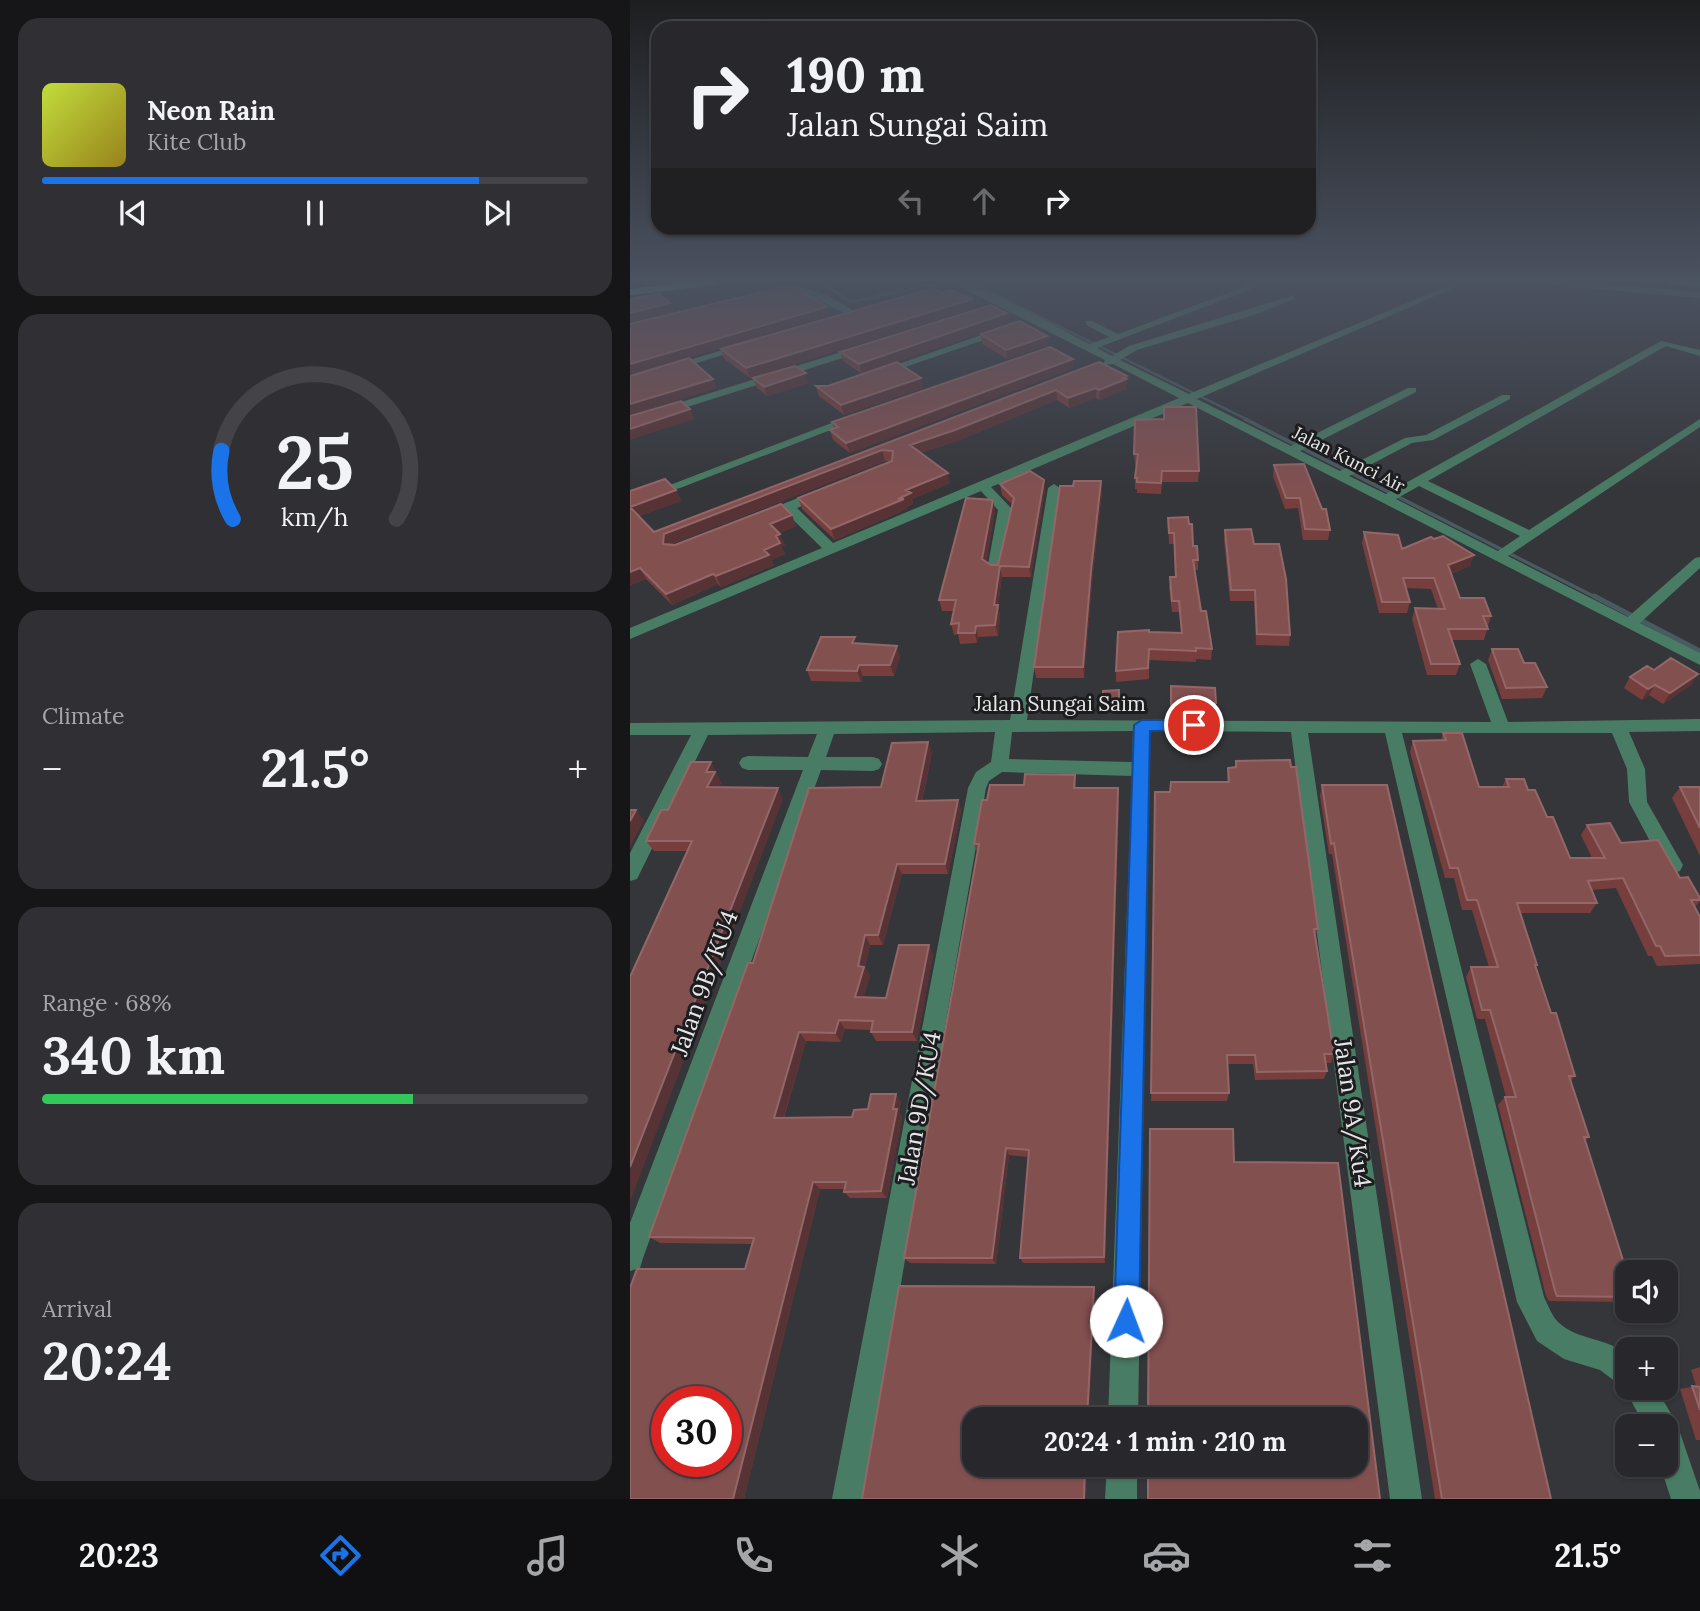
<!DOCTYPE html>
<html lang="en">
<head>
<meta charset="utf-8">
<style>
	body { margin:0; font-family:Lora,serif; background:#303034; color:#f1f3f6; height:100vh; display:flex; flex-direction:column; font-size:26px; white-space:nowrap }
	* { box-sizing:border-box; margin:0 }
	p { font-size:23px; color:#a5a6a9 }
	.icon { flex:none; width:38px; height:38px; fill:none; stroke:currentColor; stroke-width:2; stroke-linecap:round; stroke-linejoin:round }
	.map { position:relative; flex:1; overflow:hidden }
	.side { display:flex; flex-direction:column; gap:18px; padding:18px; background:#161618; width:630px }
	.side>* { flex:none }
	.banner { position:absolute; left:21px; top:21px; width:665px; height:214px; border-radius:21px; box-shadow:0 2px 5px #0004,0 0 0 2px #444448; background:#28282c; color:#f1f3f6; overflow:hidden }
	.fabs { position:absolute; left:985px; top:1260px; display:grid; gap:14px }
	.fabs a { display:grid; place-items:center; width:63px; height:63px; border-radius:14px; background:#28282c; box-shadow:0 2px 5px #0004,0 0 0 2px #444448; font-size:35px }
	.speed { position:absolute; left:21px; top:1386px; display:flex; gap:14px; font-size:35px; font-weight:700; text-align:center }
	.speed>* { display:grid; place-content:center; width:91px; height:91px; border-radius:50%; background:#28282c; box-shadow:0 2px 5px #0004,0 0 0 2px #444448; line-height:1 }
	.speed .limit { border:10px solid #d22; background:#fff; color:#111 }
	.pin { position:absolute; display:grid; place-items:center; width:60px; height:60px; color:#fff; margin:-30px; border:4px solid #fff; border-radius:50%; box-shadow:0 2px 7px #0007 }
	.me { position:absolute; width:77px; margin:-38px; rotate:2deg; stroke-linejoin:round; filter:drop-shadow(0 0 5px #0008) }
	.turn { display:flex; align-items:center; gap:24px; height:147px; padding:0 21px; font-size:32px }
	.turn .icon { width:91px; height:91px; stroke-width:2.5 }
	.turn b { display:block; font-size:49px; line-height:60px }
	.lanes { display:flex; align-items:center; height:66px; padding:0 21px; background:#0003; justify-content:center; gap:35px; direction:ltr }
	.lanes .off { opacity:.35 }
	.big { font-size:52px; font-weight:700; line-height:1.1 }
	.side .card { flex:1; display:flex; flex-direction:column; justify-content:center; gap:10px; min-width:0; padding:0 24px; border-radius:21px; background:#303034 }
	.side .dial { align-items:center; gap:0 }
	.dial svg { height:182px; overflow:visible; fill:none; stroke:#444448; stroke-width:7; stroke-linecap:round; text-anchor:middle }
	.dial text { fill:#f1f3f6; stroke:none }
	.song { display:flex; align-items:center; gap:21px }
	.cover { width:84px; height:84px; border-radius:10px; background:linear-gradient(135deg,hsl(70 70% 55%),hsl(50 70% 35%)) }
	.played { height:7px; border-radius:4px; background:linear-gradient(90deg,#1a73e8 80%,#444448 80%) }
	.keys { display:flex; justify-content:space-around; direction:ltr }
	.heat { display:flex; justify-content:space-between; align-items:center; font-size:38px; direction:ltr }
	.charge { height:10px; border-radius:5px; background:linear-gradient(90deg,#34c759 68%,#444448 0) }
	.trip { position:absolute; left:332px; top:1407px; width:406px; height:70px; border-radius:21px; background:#28282c; box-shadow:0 2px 5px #0004,0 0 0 2px #444448; font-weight:700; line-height:70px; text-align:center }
	.tab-bar { display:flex; height:112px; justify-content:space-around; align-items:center; background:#101012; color:#a5a6a9 }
	.tab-bar .icon { width:49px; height:49px }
	.tab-bar .current { color:#1a73e8 }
	.tab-bar b { font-size:32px; color:#f1f3f6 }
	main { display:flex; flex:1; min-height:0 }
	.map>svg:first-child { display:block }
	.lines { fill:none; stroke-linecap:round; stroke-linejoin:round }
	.stream-far2 { stroke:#485b60; stroke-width:2.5 }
	.stream-far1 { stroke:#485b60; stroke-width:3.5 }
	.stream { stroke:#485b60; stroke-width:5 }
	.minor { fill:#497c64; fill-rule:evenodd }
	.highway { fill:#48dba2; fill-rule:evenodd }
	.wall { fill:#773e3e }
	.shaded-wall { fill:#583335 }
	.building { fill:#835050; stroke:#936768; stroke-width:2; fill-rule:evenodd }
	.route { fill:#1a73e8; stroke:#114b97; stroke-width:2 }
	.labels { text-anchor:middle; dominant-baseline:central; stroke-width:6; stroke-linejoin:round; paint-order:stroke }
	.far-street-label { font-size:18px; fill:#e6e6e9; stroke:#1d1d1f }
	.street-label { font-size:21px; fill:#e6e6e9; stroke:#1d1d1f }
	.near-street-label { font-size:24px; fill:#e6e6e9; stroke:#1d1d1f }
</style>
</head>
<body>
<main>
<section class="side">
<div class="card">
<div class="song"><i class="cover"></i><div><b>Neon Rain</b><p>Kite Club</p></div></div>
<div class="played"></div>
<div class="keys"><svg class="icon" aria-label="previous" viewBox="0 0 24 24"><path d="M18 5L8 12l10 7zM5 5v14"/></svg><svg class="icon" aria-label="pause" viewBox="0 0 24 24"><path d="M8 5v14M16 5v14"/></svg><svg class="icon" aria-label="next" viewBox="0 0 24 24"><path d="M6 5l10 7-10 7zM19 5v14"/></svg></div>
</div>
<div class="card dial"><svg viewBox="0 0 100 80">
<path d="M14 69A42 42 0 1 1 86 69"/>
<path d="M14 69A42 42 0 0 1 9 39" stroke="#1a73e8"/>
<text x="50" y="56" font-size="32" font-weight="700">25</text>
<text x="50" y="72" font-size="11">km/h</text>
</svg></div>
<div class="card"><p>Climate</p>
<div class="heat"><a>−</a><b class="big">21.5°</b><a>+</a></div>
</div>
<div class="card"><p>Range · 68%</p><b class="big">340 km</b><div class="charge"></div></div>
<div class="card"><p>Arrival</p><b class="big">20:24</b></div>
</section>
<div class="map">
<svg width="1070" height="1499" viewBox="0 0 1070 1499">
	<rect width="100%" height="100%" fill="#35363a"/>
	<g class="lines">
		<path class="stream-far2" d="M190 282 221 302 282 289 284 283 299 286 321 282
			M340 282 618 420"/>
		<path class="stream-far1" d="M615 419 967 598"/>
		<path class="stream" d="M964 596 1070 651"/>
		<path class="minor" d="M320 282C352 282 427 328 460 344L479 337 456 325V321H462L488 334 628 282H640L467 348 482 356 499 346 664 295V299L627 314 507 350 490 360 559 394 827 282H838L567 399 661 446 778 388H786V392L670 451 710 471 775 438 796 435 872 395H880V399L803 440 782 443 719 476 756 494 1031 341 1070 350V356L1036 346 798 481 899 530 1070 419V427L878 556 998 617 1065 558 1070 557V568L1010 623 1070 653V665L558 403 361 487 382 509 369 573 364 574 357 570 368 510 351 491 0 639V628L192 548 153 510V504L185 491H195V497L167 508 203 543 549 398 483 364 473 365 475 360ZM789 486 890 536 868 551 766 499Z
			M915 282H948L1070 292V298L919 285Z
			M165 286 197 295 229 314 221 316 174 293 140 294 135 291Z
			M374 327 379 330 377 332 252 375 243 373Z
			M109 345 118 347 0 384V378Z
			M234 345 239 348 238 350 0 425V418Z
			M225 414 231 417 229 419 50 488 46 489 40 485Z
			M424 484 430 488 397 720 861 722 840 664 848 659 856 664 878 722 1070 719V731L999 732 1015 769 1017 802 1053 865 1050 871 1043 873 1036 871 999 802 997 769 982 733H772L914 1297C918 1305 922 1316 928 1322 948 1341 977 1337 998 1355V1388H1026L1047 1424 1070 1491V1499H1041L1030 1465H1036V1426H1015L994 1388 970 1370 934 1359 907 1341 887 1302 755 733H678L792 1499H760L661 732 520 731 508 1419H478L502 776 372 772 359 781 356 788 234 1499H202L338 788 346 772 361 762 365 732 204 734 196 757H243L249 759 252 764 249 769 243 771 191 770 13 1258 10 1268 0 1271V1223L173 770H118L112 768 109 763 112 758 118 756 178 757 187 734 78 735 7 879 0 881V853L61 735H0V723L380 720 418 488ZM503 731 502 762 379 759 382 732Z
			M477 1465H507V1499H475Z"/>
		<path class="highway" d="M59 282H89L84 285 0 295V289Z
			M1037 282H1070V287L1042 285Z"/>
	</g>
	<path class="wall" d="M312 293 343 299 344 308 120 378 94 359 91 349Z
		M377 313 378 323 232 374 213 361 210 352Z
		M351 334 418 345 377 359 352 344Z
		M469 362 497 376 496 389 470 400 466 398 439 408 427 400 327 441 290 453 320 483 282 499 283 504 276 507 277 509 205 540 172 509 168 498 262 461H255L39 545H45L166 526 149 533 155 545 151 546 155 554 141 560 144 565 91 587 88 584 42 605 16 579 0 585V491L46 490 51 501 9 516 24 532Z
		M444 368 220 453 203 440 200 430 204 428 202 422Z
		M123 378 179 383 137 396 127 388Z
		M186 386 293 388 214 415 189 396Z
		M505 420 569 471 568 482H532L531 494 507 493V489H505V478L507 465H505L504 454Z
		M644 465 700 530 698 540H673L668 508 655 509 643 476Z
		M471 481 472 491 462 582 454 678H406L404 667Z
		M370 484 415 490 401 577H372L368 605 370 616 368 636 348 637 347 643 330 644 328 634 324 635 321 624 324 611H312L309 600 363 500 365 511 356 562 361 565H368L383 505 372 495Z
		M538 518 559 524 563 546 568 560V570H565L571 611 582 649 581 660 566 659V662L519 660V679L486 682V671L519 632 551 633 549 612H542L539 588 540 577H545L544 544H539Z
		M595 530 624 544 660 635 659 646 626 645 624 601H600L594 540Z
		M734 532 772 549 840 566 821 574 830 598 861 616 854 640H822L830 664 826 675H797L782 619 785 608 808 609 801 589 776 588 780 602 777 613H749L732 543Z
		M227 644 270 657 264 676H233L231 682 181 681 177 670Z
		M862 649 894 663 917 687 912 698 872 699 858 660Z
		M1024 670 1068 674 1061 685 1033 704 1019 695 1012 700 994 688 1000 677Z
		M541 686 586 703 585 714H560V718H541Z
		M489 690V710H473V705Z
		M813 733 849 787H872L876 779 898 790 917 817 940 858H962L951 835 957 825 1050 878 1070 898V901L1065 907 1070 917V964L1027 966 1022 956H1018L986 888 962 890 967 903 960 913H890L907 965 905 967 921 1013 945 1076 941 1081 959 1137 955 1141 998 1276V1300L994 1302 919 1301 916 1296 868 1105 875 1097H876L855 1019H847L836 977 841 967H859L842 910H832L824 878H815L780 752 783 741 811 740Z
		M302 753 292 801 328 800 331 811 318 874H272L253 945H240L235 967 240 976 233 997 256 998 299 945 303 955 287 1041H246L241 1032V1030L215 1029 211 1042 176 1041 154 1118 222 1117 238 1109 266 1094 271 1102 269 1112 272 1117 257 1198H220L214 1192V1189H190L114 1499H0L115 1269 122 1244 30 1243 19 1237 123 963 251 787Z
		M606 761 688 929 685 937 704 1054 701 1063H696L697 1071 694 1079 625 1080 623 1064H597L599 1093 597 1101H521L540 792 597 782 598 768 605 767Z
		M87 773V775L91 783 89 788 153 799 57 851H24L16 841 38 810Z
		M445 775 446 788H488L489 798 475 1263H393L390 1258 398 1157 379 1155 366 1264 280 1263 274 1258 348 854 344 844 357 800 394 785Z
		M692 785 921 1499H805L702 854H699L690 796Z
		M1050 787H1070V856L1042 798Z
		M1070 1367V1440H1066L1050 1389 1066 1386 1061 1370Z"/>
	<path class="shaded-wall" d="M343 299 344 308 120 378 116 368Z
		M40 303 43 312 0 323V313Z
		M197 307 199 316 0 375V364Z
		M377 313 378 323 232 374 229 364Z
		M417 336 418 345 377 359 376 350Z
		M443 359 444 368 220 453 216 443Z
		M176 373 179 383 137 396 134 387Z
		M497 376 496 389 470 400 469 390Z
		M291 378 293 388 214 415 211 405Z
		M83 379 87 388 0 415V404Z
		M466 388V398L439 408 438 398Z
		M426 390 427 400 327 441 282 455 280 445Z
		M60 409 65 419 0 440V429Z
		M252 450 255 461 39 545 33 544 34 534Z
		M318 473 320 483 282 499 283 504 276 507 277 509 205 540 201 529 276 490Z
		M414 480 415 490 401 577 399 567Z
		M471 481 472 491 462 582 454 678 453 667 461 571Z
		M46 490 51 501 6 517 0 507Z
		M363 500 365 511 354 570 352 559Z
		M162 515 166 526 144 535 140 524Z
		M150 534 155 545 151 546 155 554 141 560 144 565 91 587 86 576 134 550 146 536Z
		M844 555 840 566 815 576 818 565Z
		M370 566 372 577 366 616 364 605Z
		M10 568 16 579 0 585V572Z
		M83 574 88 584 42 605 36 594Z
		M368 605 370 616 368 636 365 625Z
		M346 626 348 637 347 643 345 633Z
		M267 646 270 657 264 676 260 665Z
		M229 665 233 676 231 682 227 671Z
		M1068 674 1061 685 1033 704 1040 693Z
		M1025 685 1019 695 1012 700 1018 689Z
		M298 742 302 753 289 812 286 801Z
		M81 762 87 773V775L91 783 84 798 77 787 76 772Z
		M148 788 153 799 0 1202V1167Z
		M488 788 489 798 475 1263 474 1257Z
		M328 800 331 811 318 874 315 864Z
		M6 810 14 820 0 847V821Z
		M267 864 272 874 253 945 248 935Z
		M235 935 240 945 235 967 240 976 231 1007 225 997 228 966Z
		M299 945 303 955 287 1041 282 1032Z
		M209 1020 215 1029 211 1042 205 1033Z
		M169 1032 176 1041 151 1126 144 1118Z
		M266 1094 271 1102 269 1112 272 1117 257 1198 251 1191Z
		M376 1148 379 1155 366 1264 362 1258Z
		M183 1182 190 1189 114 1499H103Z
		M464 1287 465 1292 459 1419H457Z
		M455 1465H457L456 1499H454Z"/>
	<path class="building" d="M161 285 197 307 0 364V324Z
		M305 289 312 293 320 290 343 299 116 368 91 349 293 291Z
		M29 294 40 303 0 313V299Z
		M361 305 377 313 229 364 210 352Z
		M390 321 417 336 376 350 351 334Z
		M420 347 443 359 216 443 200 430 208 427 202 422Z
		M59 358 83 379 0 404V376Z
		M267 362 291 378 211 405 186 386H198Z
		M469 362 497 376 493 378 496 379 469 390 466 388 438 398 426 390 325 430 280 445 318 473 276 490 281 493 268 499H274L201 529 168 498 262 461 263 451 252 450 34 534 33 544 45 545 151 504 162 515 140 524 150 534 146 536 150 543 134 550 139 555 86 576 83 574 36 594 10 568 0 572V491L35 479 46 490 0 507 24 532Z
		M165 366 176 373 134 387 123 378Z
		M51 401 60 409 0 429V416Z
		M534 407H566L569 471H532L531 483 507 482V478H505L508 454H504L505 420 534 419Z
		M674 464 692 509H696L700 530 675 529 670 498H656L644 465Z
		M400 471 414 480 399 567 370 566 364 605H368L365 625 346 626 345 633H328L329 623 321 624 326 600H309L336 498 363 500 352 559 361 565H368L384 498 370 484Z
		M444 481H471L461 571 453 667H404L430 486H443Z
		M558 517 559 524H562L563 546H567L568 560H563L571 611H576L582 649 566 648V651L519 649 518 668 486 671 488 632 519 630V632L552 633 549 601H542L540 577H546L544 533H539L538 518Z
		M621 529 624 544H649L656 579 660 635 627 634 625 590H601L595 530Z
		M734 532 768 535 772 549 801 537 804 539 813 536 844 555 818 565 830 598H854L861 616H853L858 629H818L830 664H801L785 608 815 609 804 578H773L780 602H752Z
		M191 637H225L222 643 267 646 260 665H229L227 671 177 670Z
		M862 649H888L894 663H905L917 687 876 688Z
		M1041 658 1068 674 1040 693 1025 685 1018 689 1000 677 1017 666 1024 670Z
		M541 686 585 688 586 703H560V707H541Z
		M489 690V705H473V691Z
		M813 733H832L849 787H879L876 779H894L898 790H905L917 817H923L940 858H975L957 825 980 823 991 843 1028 840 1050 878 1058 877 1070 898V900H1061L1070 917V955L1035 956 1030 946H1026L993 878 958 881 967 903H887L907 965H905L921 1013H926L945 1076H939L959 1137H954L998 1276V1297L927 1296 925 1291 875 1097H886L860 1010H852L841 967H868L847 900H837L828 868H820L783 741 816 740Z
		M298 742 286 801 328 800 315 864H267L248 935H235L228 966 234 967 225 997 256 998 269 945H299L282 1032H241L243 1021 209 1020 205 1033 169 1032 144 1118 222 1117 224 1110 238 1109 241 1094H266L263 1109H267L251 1191 214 1192 216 1182H183L103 1499H0V1288L7 1269H115L124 1238 19 1237 118 963H123L179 788 251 787 262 743ZM37 1402H96V1461H37Z
		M660 760 661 767H666L688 929H684L704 1054H694L697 1071 627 1072 625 1055H597L599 1093H521L525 792H540L541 782H599L598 768 606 767V761Z
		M61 762H81L76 772H85L77 787 148 788 0 1167V977L62 841H16L31 810H38Z
		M395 774 445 775 444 788H488L474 1257 390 1258 399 1150 376 1148 362 1258H274L349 844H344L352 800H357L360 785H394Z
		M692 785H757L921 1499H812L704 843 701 844Z
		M1050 787H1070V828Z
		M0 810H6L0 821Z
		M520 1129H603L604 1162 708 1163 750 1499H518V1465H726V1419H518Z
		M269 1286 464 1287 457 1419H345V1465H455L454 1499H232Z
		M1062 1386 1070 1387V1410Z"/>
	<linearGradient id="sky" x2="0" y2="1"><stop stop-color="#1d1e20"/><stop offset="0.57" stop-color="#4b5260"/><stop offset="1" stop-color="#4b5260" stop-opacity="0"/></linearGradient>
	<rect width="1070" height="492" fill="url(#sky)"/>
	<path class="route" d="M512 720H564L572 725 564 731H520L509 1321 505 1330 496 1333 487 1330 484 1321 504 725Z"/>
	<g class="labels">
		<g class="far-street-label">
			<text transform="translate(719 459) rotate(27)">Jalan Kunci Air</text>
		</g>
		<g class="street-label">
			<text x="430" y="703">Jalan Sungai Saim</text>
		</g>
		<g class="near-street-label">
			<text transform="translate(74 983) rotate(-70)">Jalan 9B/KU4</text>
			<text transform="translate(289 1108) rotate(-80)">Jalan 9D/KU4</text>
			<text transform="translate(723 1113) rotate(82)">Jalan 9A/Ku4</text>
		</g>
	</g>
</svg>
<div class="fabs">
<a><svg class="icon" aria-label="sound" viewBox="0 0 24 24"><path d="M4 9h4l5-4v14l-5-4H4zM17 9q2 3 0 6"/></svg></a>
<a>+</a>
<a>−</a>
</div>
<div class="speed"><div class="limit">30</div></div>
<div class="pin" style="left:564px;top:725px;background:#d93025"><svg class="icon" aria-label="arrive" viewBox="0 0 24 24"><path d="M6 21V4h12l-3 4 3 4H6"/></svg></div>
<svg class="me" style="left:496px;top:1321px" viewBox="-20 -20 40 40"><circle r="19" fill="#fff"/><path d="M0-13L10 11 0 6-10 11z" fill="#1a73e8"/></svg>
<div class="trip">20:24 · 1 min · 210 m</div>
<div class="banner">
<div class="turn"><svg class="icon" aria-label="right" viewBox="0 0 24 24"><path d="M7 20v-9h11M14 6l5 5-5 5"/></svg><div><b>190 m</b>Jalan Sungai Saim</div></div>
<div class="lanes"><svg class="icon off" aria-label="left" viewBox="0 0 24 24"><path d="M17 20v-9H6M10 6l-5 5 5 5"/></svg><svg class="icon off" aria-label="ahead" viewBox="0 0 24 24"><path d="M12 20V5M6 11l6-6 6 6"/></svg><svg class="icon" aria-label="right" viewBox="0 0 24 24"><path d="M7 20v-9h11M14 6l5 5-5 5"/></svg></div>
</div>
</div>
</main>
<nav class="tab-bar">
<b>20:23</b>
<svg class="icon current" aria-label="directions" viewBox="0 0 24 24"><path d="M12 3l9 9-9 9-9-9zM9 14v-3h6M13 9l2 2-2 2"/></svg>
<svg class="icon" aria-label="music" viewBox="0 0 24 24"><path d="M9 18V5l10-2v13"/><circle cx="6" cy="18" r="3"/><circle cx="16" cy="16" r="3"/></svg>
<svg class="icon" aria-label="phone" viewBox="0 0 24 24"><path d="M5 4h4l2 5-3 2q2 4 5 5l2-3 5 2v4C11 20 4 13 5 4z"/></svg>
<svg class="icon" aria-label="climate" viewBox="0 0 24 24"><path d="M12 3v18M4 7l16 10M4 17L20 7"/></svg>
<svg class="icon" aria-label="car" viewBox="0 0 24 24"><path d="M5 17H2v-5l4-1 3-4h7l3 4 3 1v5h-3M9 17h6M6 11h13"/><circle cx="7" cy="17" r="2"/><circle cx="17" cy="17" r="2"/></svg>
<svg class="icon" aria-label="filters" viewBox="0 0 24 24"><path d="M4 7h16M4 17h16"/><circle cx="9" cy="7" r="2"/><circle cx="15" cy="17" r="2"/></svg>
<b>21.5°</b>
</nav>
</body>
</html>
